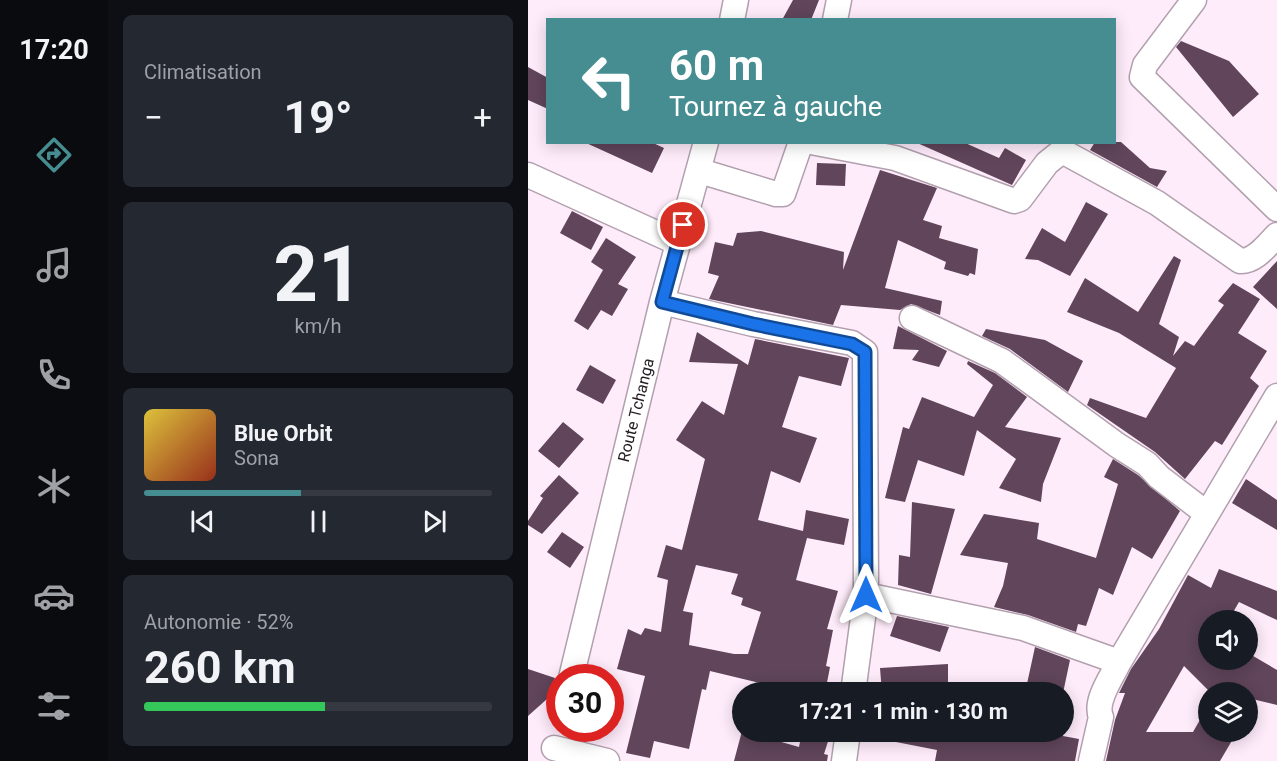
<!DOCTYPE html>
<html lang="fr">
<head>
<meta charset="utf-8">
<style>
	body { margin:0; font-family:Roboto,sans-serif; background:#242831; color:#f1f3f6; height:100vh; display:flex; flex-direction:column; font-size:22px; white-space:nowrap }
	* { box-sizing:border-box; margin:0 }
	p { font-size:20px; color:#9ea1a6 }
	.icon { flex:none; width:33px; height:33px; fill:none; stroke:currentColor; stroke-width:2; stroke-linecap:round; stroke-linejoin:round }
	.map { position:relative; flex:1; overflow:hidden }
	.sheet { display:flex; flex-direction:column; gap:15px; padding:15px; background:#0d0f14; width:420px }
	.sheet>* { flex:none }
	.guide { position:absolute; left:18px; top:18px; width:570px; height:126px; border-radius:0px; box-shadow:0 3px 15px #0003; background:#458d91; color:#fff; overflow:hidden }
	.fabs { position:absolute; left:670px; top:610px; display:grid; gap:12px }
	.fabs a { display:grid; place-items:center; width:60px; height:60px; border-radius:50%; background:#171b24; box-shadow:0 3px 15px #0003; font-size:30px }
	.speed { position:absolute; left:18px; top:664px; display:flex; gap:12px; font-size:30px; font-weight:700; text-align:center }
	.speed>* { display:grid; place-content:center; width:78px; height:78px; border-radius:50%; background:#171b24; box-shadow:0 3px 15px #0003; line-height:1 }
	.speed .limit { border:9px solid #d22; background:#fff; color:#111 }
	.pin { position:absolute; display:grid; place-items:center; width:51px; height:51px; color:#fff; margin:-26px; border:3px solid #fff; border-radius:50%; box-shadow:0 2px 6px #0007 }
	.me { position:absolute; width:66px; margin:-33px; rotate:0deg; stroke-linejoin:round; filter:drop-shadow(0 0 4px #0008) }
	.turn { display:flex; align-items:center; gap:21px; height:126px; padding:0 24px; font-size:27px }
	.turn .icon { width:78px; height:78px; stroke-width:2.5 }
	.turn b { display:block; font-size:42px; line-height:51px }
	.big { font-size:45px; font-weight:700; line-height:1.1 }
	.sheet .widget { flex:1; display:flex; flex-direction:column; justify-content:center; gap:9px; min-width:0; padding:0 21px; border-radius:9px; background:#242831 }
	.sheet .dial { align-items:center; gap:0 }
	.dial b { font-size:78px; line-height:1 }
	.song { display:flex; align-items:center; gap:18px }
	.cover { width:72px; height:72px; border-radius:9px; background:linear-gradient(135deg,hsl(50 70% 55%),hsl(10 70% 35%)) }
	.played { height:6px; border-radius:3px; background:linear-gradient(90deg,#458d91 45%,#363941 45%) }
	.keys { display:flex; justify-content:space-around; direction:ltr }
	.heat { display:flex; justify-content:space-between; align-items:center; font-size:33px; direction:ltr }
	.charge { height:9px; border-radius:4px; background:linear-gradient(90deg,#34c759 52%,#363941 0) }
	.trip { position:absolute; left:204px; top:682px; width:342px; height:60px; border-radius:30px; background:#171b24; box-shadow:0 3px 15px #0003; font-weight:700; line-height:60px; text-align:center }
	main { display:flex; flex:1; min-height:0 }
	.tab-bar { display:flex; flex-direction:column; width:108px; justify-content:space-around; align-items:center; background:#090b0e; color:#9ea1a6 }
	.tab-bar .icon { width:42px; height:42px }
	.tab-bar .on { color:#458d91 }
	.tab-bar b { font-size:27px; color:#f1f3f6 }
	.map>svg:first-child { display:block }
	.building { fill:#60455b; fill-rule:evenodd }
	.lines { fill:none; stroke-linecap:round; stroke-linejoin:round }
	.street-casing { stroke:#b2a0ae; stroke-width:27 }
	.street { stroke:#fff; stroke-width:24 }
	.route-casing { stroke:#114b97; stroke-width:15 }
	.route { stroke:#1a73e8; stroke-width:10 }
	.labels { text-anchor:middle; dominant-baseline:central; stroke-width:6; stroke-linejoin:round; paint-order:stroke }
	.street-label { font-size:16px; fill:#241d22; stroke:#fff }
</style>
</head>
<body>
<main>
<nav class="tab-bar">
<b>17:20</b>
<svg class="icon on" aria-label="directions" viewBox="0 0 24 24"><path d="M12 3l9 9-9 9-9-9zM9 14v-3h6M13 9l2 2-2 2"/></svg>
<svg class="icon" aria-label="music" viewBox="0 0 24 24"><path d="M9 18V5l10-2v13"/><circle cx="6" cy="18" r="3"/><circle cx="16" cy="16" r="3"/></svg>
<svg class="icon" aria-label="phone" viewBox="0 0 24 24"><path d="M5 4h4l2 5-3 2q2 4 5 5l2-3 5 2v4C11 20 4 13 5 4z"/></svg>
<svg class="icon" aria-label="climate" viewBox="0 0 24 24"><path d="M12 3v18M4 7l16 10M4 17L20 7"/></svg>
<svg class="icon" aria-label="car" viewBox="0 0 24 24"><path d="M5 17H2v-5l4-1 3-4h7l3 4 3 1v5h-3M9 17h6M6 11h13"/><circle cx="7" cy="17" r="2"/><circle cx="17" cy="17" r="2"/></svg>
<svg class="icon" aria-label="filters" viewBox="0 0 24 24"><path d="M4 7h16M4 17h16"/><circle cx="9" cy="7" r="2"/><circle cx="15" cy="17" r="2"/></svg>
</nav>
<section class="sheet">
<div class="widget"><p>Climatisation</p>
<div class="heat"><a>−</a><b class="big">19°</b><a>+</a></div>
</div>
<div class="widget dial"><b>21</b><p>km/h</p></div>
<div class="widget">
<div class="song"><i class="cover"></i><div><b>Blue Orbit</b><p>Sona</p></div></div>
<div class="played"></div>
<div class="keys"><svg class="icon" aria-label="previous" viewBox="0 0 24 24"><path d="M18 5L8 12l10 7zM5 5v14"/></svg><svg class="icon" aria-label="pause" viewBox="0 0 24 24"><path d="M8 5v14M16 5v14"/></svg><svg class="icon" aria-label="next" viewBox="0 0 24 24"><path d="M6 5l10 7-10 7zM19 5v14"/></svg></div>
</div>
<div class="widget"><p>Autonomie · 52%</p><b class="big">260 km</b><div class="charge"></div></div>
</section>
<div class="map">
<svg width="749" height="761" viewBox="0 0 749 761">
	<rect width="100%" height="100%" fill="#ffecfb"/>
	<path class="building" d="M265 0H291L283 20H254Z
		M653 41 701 61 731 94 705 117 648 47Z
		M0 67 20 78V109L0 100Z
		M56 142H123L136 148 124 173Z
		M387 142H435L471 158 477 148 498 160 484 185Z
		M567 142H593L622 168 639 171 629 187 562 150Z
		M289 163 318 164 317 186 288 185Z
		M352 170 409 188 395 220 414 226 411 238 450 249 447 275 442 273 440 276 416 269 418 262 370 240 357 288 414 301 412 315 383 304 372 310 313 305 305 325 181 299 191 276 180 273 187 242 205 246 209 233 233 231 316 252 315 270Z
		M558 202 580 214 542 276 510 260 497 259 514 228 537 242Z
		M44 211 75 227 63 250 32 233Z
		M78 238 108 257 90 284 100 289 84 316 73 310 60 330 46 321 75 270 63 262Z
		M646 256 653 260 631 324 651 337 645 356 657 341 666 346 696 305 690 301 705 283 732 299 710 333 739 351 722 378 731 386 694 445 687 441 657 479 627 452 559 405 562 398 618 418 648 368 591 333 539 312 557 278 610 312Z
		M749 261V309L725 287Z
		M370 326 419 351 411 367 384 360 391 350 365 349Z
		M458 329 517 340 555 361 540 392 482 349 454 336Z
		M169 332 220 365 227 339 321 358 313 386 271 376 254 427 289 438 272 483 243 471 230 520 275 531 278 510 321 519 316 545 279 538 268 580 310 591 299 629 305 630 298 666 302 667 297 693H274L182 671 178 690 174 689 161 749 126 741 122 758 98 753 117 676 89 669 100 629 113 635 117 628 133 632 140 580 129 577 138 545 154 550 177 459 148 440 174 401 196 415 210 364 161 362ZM168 565 210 574 203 594 215 598 213 605 233 612 220 654H206L161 645 165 613 155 611Z
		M440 361 467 373 499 397 477 427 533 438 515 484 513 502 471 488 488 459 449 430 436 476 390 460 377 502 357 498 375 427 381 429 394 397 446 417 465 385 439 364Z
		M62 365 88 380 75 404 48 390Z
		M35 422 56 439 31 468 10 451Z
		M585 459 610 475 652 511 624 559 604 547 585 595 571 588 558 626 550 624 548 632 500 615 466 607 475 586 480 563 432 555 456 514 511 523 509 539 568 558 590 484 576 477Z
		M31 475 51 493 14 534 0 525V521L15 498 12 496Z
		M718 479 749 500V530L704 503Z
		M384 502 427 509 403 594 370 585 371 555 382 557Z
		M34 532 56 547 42 568 19 552Z
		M691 569 749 591V620L711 602 700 621H681V660H720V653L749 670V705L720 698V693H683L656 666 618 732H665L681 704V732H709L692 761H578L587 720 597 693H591L603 669 631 629 660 575 683 588Z
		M369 616 421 627 412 652 362 636Z
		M507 647 542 660 535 693H497Z
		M420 664V691L354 693 352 668Z
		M0 669 27 678 19 699 0 716Z
		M214 731 271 747 274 732H303L296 754 300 755 299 761H206Z
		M369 732H536L535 736 551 739 547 761H407L409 750 368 742Z"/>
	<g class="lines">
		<g class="street-casing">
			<path id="street" d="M666 0 617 65 614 77 749 209
				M204 20 208 0
				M307 20 311 0
				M283 142 367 158 486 201 492 199 519 163 534 151 629 203 712 261C727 262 739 245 749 235
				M172 171 248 194H255L273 142
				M0 175 150 243
				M134 302 225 324 324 343 337 352 338 595 325 693
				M384 318 474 361 589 445 619 464 631 477 678 513
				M338 595 495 628 591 662
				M43 678 134 302 178 142
				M26 748 79 761
				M316 761 320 732
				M563 761 573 717C566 701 584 677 591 662L749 396"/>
		</g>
		<use href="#street" class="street"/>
	</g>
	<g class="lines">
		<g class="route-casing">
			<path id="route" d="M155 225 134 302 225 324 324 344 337 352 338 595"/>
		</g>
		<use href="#route" class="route"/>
	</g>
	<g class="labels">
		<g class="street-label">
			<text transform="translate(108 410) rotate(-76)">Route Tchanga</text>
		</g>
	</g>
</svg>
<div class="fabs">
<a><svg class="icon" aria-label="sound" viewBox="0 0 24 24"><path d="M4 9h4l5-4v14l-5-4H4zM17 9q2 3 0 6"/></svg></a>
<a><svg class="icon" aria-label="layers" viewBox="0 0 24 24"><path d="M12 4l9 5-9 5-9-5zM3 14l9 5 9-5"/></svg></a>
</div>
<div class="speed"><div class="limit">30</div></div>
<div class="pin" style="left:155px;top:225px;background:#d93025"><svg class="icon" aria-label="arrive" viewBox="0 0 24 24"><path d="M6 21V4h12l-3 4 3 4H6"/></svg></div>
<svg class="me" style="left:338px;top:595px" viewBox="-20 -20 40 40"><path d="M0-17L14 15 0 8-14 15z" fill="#1a73e8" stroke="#fff" stroke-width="4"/></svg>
<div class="trip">17:21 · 1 min · 130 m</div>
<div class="guide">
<div class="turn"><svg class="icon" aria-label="left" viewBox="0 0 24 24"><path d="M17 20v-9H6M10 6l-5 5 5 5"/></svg><div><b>60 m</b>Tournez à gauche</div></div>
</div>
</div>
</main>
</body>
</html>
